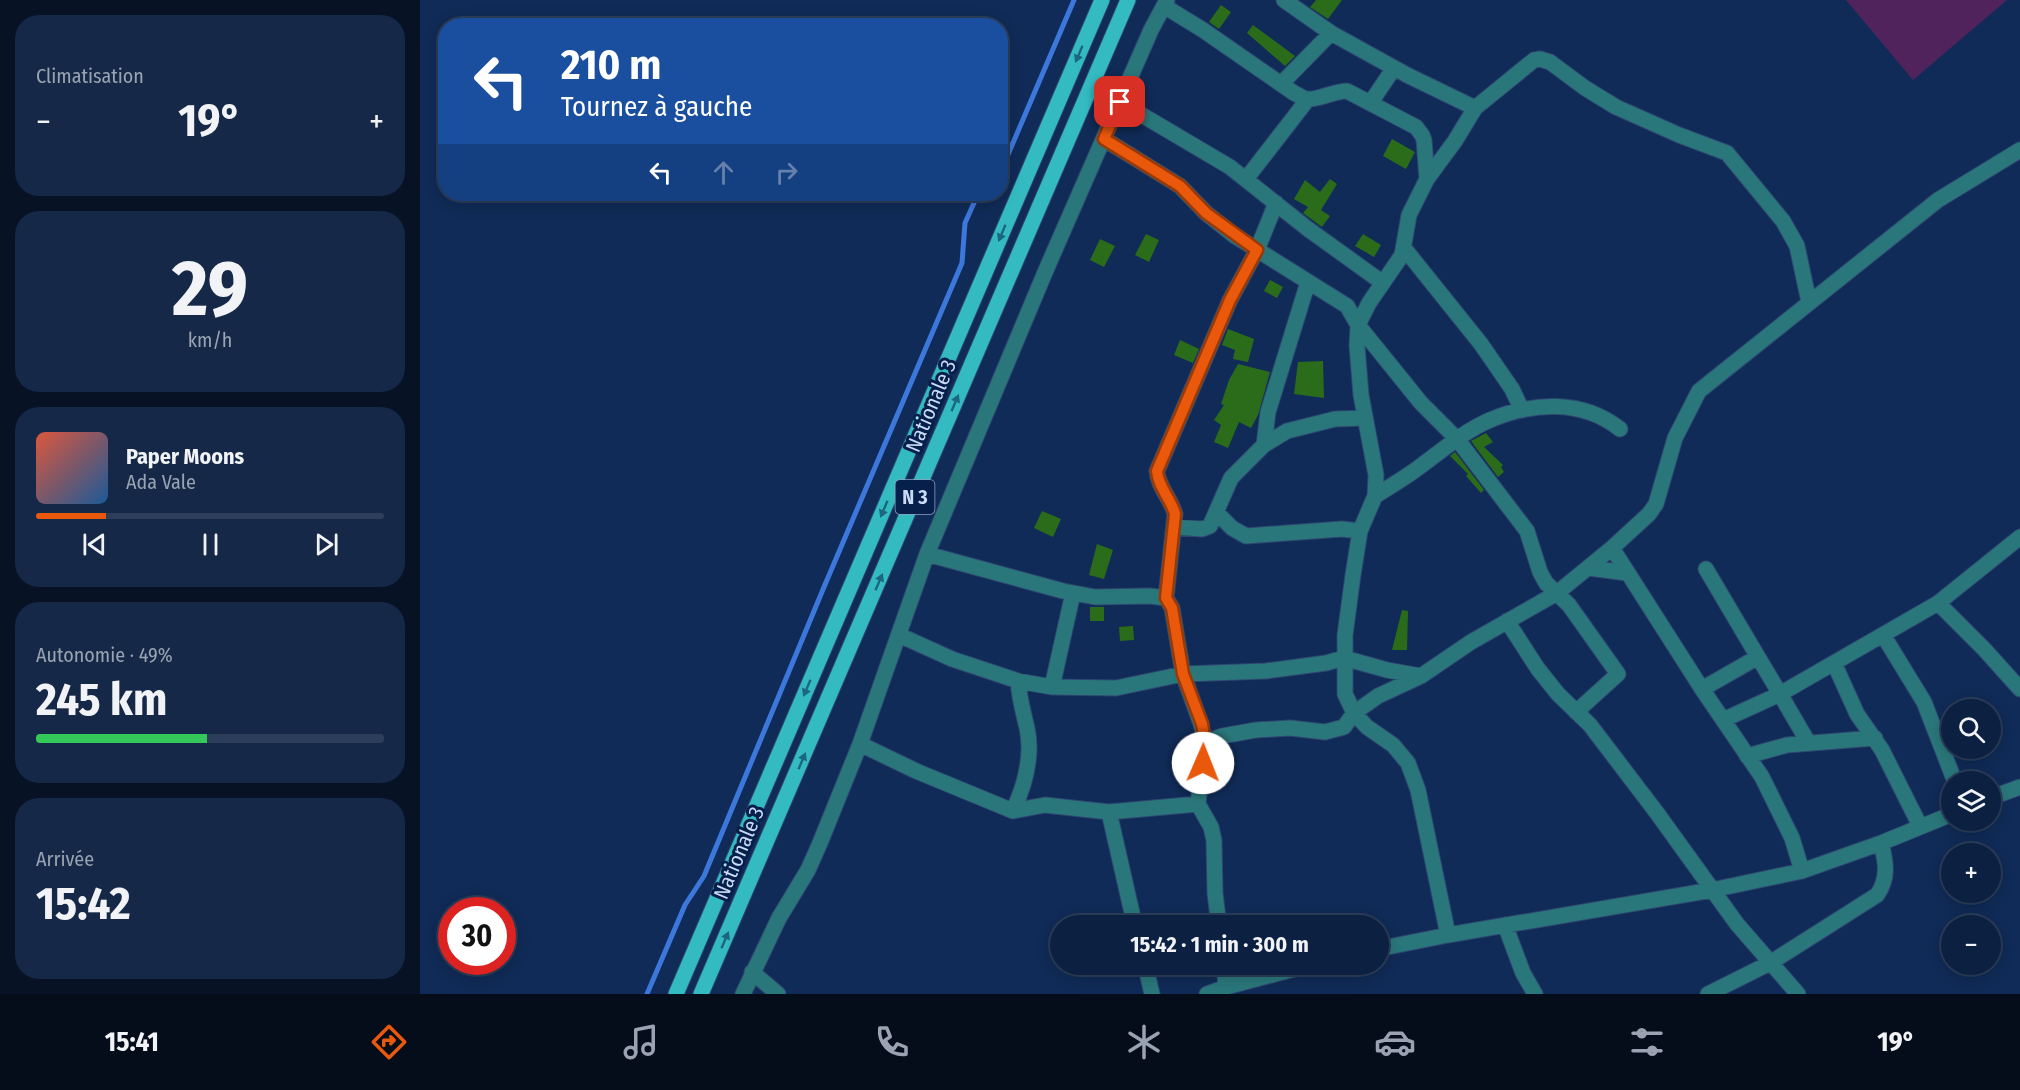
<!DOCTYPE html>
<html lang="fr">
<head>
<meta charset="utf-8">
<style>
	body { margin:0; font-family:"Fira Sans Condensed",sans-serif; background:#152848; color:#f1f3f6; height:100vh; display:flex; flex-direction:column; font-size:22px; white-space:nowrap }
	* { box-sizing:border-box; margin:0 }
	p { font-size:20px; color:#9aa3b1 }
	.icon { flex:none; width:33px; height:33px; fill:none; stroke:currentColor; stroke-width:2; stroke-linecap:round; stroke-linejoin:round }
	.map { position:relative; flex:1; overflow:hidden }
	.drawer { display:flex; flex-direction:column; gap:15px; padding:15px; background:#071224; width:420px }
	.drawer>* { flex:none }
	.guide { position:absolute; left:18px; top:18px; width:570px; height:183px; border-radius:24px; box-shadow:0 3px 15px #0003,0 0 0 2px #2c3e5a; background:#1a4fa0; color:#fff; overflow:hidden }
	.controls { position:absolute; left:1521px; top:699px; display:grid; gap:12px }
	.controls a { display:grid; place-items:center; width:60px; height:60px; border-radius:50%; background:#0c2041; box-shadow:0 3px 15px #0003,0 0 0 2px #2c3e5a; font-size:30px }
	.speed { position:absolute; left:18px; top:897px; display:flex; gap:12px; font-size:30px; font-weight:700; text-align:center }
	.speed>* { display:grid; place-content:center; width:78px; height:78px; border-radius:50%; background:#0c2041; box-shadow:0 3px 15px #0003,0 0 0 2px #2c3e5a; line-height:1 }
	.speed .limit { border:9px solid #d22; background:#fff; color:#111 }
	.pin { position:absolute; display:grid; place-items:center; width:51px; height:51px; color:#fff; margin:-26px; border-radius:12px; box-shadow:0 3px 9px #0006 }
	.me { position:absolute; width:66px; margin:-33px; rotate:1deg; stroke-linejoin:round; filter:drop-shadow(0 0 4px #0008) }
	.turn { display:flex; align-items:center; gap:21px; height:126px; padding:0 24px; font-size:27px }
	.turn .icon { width:78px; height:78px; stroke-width:2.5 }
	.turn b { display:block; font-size:42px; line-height:51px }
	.lanes { display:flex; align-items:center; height:57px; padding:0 24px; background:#0003; justify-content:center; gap:30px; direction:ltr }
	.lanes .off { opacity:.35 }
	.big { font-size:45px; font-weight:700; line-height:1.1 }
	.drawer .widget { flex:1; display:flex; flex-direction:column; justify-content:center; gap:9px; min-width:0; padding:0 21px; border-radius:24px; background:#152848 }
	.drawer .dial { align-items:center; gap:0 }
	.dial b { font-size:78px; line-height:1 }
	.song { display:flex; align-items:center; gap:18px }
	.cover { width:72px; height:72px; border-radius:9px; background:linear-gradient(135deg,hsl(10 70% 55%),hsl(210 70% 35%)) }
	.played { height:6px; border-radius:3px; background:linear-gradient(90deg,#ea580c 20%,#2c3e5a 20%) }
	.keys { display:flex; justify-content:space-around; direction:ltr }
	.heat { display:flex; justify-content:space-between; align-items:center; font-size:33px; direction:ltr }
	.charge { height:9px; border-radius:4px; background:linear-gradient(90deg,#34c759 49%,#2c3e5a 0) }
	.trip { position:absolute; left:630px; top:915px; width:339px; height:60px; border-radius:30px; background:#0c2041; box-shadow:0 3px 15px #0003,0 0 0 2px #2c3e5a; font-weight:700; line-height:60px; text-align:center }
	.tabs { display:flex; height:96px; justify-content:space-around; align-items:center; background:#050d1a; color:#9aa3b1 }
	.tabs .icon { width:42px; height:42px }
	.tabs .selected { color:#ea580c }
	.tabs b { font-size:27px; color:#f1f3f6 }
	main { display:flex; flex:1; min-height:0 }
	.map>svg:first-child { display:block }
	.green { fill:#51235c }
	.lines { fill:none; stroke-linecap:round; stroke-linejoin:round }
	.stream { stroke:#3c78db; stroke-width:5 }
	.building { fill:#2b6c1a }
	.minor-casing { stroke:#2e4771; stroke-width:17 }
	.major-casing { stroke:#2e4771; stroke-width:17 }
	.minor { stroke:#2a777b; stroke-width:15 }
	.major { stroke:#34bbc2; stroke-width:15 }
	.oneway { fill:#1b6681 }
	.route-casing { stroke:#983908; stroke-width:15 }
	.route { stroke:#ea580c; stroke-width:10 }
	.labels { text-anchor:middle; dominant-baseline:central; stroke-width:6; stroke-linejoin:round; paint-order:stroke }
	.shield { fill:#06204b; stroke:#8fa3c3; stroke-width:1.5 }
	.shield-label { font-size:20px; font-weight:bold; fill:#cadbf7 }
	.street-label { font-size:21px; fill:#cadbf7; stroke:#06204b }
</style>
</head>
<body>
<main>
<section class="drawer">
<div class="widget"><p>Climatisation</p>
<div class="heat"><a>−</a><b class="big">19°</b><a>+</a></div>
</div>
<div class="widget dial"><b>29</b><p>km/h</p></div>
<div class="widget">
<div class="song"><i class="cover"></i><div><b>Paper Moons</b><p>Ada Vale</p></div></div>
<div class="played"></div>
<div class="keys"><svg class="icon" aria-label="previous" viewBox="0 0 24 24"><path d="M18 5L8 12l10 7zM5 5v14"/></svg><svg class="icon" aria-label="pause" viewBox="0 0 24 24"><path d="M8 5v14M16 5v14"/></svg><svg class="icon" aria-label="next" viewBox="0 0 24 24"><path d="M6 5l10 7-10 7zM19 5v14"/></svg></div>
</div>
<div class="widget"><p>Autonomie · 49%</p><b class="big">245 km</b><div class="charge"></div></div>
<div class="widget"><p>Arrivée</p><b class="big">15:42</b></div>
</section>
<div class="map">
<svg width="1600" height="994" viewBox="0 0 1600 994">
	<rect width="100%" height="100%" fill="#102b57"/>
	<path class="green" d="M1426 0H1587L1493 80Z"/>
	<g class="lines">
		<path class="stream" d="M580 164 587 157 654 0
			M227 994 265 905 284 876 404 587 542 263 545 223 558 194"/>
	</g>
	<path class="building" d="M896 0H922L908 19 890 7Z
		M801 5 811 12 799 29 789 22Z
		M833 25 875 56 865 66 827 33Z
		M972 139 995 152 986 169 963 156Z
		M910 179 917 184 901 210 910 216 902 227 883 213 888 207 874 199 885 180 900 192Z
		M726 234 739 240 729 262 715 255Z
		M943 234 961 245 954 257 935 246Z
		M680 239 695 246 684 267 670 260Z
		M850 280 863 287 857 298 844 291Z
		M808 329 834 339 828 362 813 359 815 350 802 345Z
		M760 340 779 349 773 363 754 355Z
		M903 361 904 398 874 394 878 362Z
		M818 364 850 372 838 415 831 428 819 422 808 448 794 442 801 425 794 420 804 405 801 404 809 380Z
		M1066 433 1073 442 1064 447 1083 465 1081 467 1084 472 1078 477 1051 441Z
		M1035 452 1064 490 1061 493 1046 476 1048 474 1030 456Z
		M622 511 641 519 633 537 614 528Z
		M677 544 693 550 684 579 669 575Z
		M670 607H684V621H670Z
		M982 610 988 611 987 650H972Z
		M713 626 714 640 700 641 699 627Z"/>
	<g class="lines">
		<g class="minor-casing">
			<path id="minor" d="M864 0 911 33 987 75 1055 108
				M744 6 783 30 874 93C878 95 884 99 888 99 898 100 914 91 927 91L996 127 1002 135 1004 140 1007 179
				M861 84 911 33
				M700 102 810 167 888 229 963 283
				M951 102 974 68
				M684 139 760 186 786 213 815 236 927 306 938 325 1001 403 1037 439 1107 531 1120 572 1126 583 1149 605 1198 674 1156 712
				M826 179 888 99
				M984 248 1061 344 1092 389 1102 410
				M844 445 848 412 888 282
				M955 496C968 488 981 480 994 471 1018 454 1042 432 1070 420 1113 402 1162 399 1200 429
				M796 512 812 528 826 536 922 529 940 531
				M755 527 782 529 790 526 811 478 844 445 867 431 915 419 944 418
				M1192 548 1282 689 1342 777 1372 838 1382 871
				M507 554 643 591 675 597 730 596 746 598 752 608 763 674 781 724 785 742 778 804 791 827 794 840 795 893 799 926
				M1169 568 1207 573
				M1286 569 1338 657
				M746 598 755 514C751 499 738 487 737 471L810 300 837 250 856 203
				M1518 603 1565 650 1600 689
				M1087 621 1118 669 1138 694 1170 725 1237 813 1317 924 1378 994
				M479 635 532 659 598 681 632 687 696 688 763 674 846 671 906 663 924 658 967 670 1001 676
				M1463 635 1504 702 1535 782
				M1414 663 1437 714 1462 750 1500 826
				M632 687 653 593
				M1282 689 1338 657 1360 694 1518 603 1600 537
				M1303 720 1360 694 1388 742
				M785 742 802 736 836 730 870 728 905 732 924 727 934 713 958 696 1001 676 1051 642 1137 593 1192 548 1229 514 1236 504 1255 438 1279 391 1518 200 1600 150
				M440 744 496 771 593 811 625 805 689 812 778 804
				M1327 756 1367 745 1455 738
				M1570 798 1600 787
				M593 811C605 785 613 756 607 728 603 711 599 697 598 681
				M689 812 715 926
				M1085 925 1103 973 1115 994
				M1028 935 998 790 988 763 973 745 947 727 934 713 925 694V635L933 575 940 531 955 496 956 475 941 395 937 346 938 325 949 303 982 255 989 215 1007 179 1035 141 1055 108 1114 60 1120 59 1130 62 1165 88 1196 107 1259 135 1307 153 1363 221 1377 246 1389 302
				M958 949 1028 935 1292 890 1382 871 1461 843 1532 814
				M725 964 732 994
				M804 964 806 987
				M332 972 358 994
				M323 994 359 918 388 870 400 843 440 744 507 554 626 270 731 30 747 0
				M787 994 806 987 893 964
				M1288 994 1350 963 1457 895C1469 878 1466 862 1461 843"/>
		</g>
		<g class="major-casing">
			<path id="major" d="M256 994 682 0
				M281 994 708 0"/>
		</g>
		<use href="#minor" class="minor"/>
		<use href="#major" class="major"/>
	</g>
	<defs><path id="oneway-solid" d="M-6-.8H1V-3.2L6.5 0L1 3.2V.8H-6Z" transform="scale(1.5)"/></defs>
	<g class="oneway">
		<use href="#oneway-solid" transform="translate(659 54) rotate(113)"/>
		<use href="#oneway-solid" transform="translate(582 233) rotate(113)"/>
		<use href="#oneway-solid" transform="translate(535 403) rotate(-67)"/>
		<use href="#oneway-solid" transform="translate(464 509) rotate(113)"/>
		<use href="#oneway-solid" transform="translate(459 582) rotate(-67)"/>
		<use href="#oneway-solid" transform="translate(387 688) rotate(113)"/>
		<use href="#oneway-solid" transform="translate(382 761) rotate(-67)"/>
		<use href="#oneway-solid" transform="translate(305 940) rotate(-67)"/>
	</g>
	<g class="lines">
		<g class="route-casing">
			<path id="route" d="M700 102 684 139 760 186 786 213 837 250 810 300 737 471C738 487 751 499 755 514L746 598 752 608 763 674 782 724 785 742 783 763"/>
		</g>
		<use href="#route" class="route"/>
	</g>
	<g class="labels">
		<rect class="shield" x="475.5" y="480" width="39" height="34" rx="4.5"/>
		<g class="shield-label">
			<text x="495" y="497">N 3</text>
		</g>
		<g class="street-label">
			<text transform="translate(511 406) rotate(-67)">Nationale 3</text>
			<text transform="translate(319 853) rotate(-67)">Nationale 3</text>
		</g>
	</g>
</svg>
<div class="controls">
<a><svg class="icon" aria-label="search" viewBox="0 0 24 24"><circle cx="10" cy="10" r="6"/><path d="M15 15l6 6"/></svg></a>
<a><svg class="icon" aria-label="layers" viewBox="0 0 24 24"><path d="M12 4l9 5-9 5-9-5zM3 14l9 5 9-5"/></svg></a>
<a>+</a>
<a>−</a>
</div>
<div class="speed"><div class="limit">30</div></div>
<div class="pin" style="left:700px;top:102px;background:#d93025"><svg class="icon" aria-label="arrive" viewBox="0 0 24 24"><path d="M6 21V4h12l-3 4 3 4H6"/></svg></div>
<svg class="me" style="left:783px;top:763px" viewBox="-20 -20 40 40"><circle r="19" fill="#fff"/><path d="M0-13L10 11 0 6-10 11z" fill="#ea580c"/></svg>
<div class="trip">15:42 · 1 min · 300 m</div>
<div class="guide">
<div class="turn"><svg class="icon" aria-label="left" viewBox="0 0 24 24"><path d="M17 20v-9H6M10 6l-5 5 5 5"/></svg><div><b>210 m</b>Tournez à gauche</div></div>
<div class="lanes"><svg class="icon" aria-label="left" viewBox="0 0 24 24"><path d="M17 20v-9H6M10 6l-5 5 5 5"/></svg><svg class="icon off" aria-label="ahead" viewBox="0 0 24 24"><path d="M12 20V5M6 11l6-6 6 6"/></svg><svg class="icon off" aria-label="right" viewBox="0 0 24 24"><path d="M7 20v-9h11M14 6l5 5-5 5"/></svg></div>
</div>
</div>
</main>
<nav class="tabs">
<b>15:41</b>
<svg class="icon selected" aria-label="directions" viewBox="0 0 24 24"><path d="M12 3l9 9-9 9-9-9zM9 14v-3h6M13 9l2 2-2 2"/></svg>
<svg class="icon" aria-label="music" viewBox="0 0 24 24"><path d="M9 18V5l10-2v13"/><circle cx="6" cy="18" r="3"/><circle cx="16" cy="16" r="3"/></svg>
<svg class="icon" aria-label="phone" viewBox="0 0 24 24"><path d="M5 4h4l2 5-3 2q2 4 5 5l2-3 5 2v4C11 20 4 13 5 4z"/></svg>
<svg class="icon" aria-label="climate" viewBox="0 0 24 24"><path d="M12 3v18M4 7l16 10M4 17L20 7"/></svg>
<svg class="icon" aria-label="car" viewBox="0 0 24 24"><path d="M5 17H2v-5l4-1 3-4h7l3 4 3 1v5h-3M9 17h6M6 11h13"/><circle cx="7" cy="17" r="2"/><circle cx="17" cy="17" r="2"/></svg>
<svg class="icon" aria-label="filters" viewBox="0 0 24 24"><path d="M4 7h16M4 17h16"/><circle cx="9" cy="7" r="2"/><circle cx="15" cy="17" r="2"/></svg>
<b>19°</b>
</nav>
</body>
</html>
